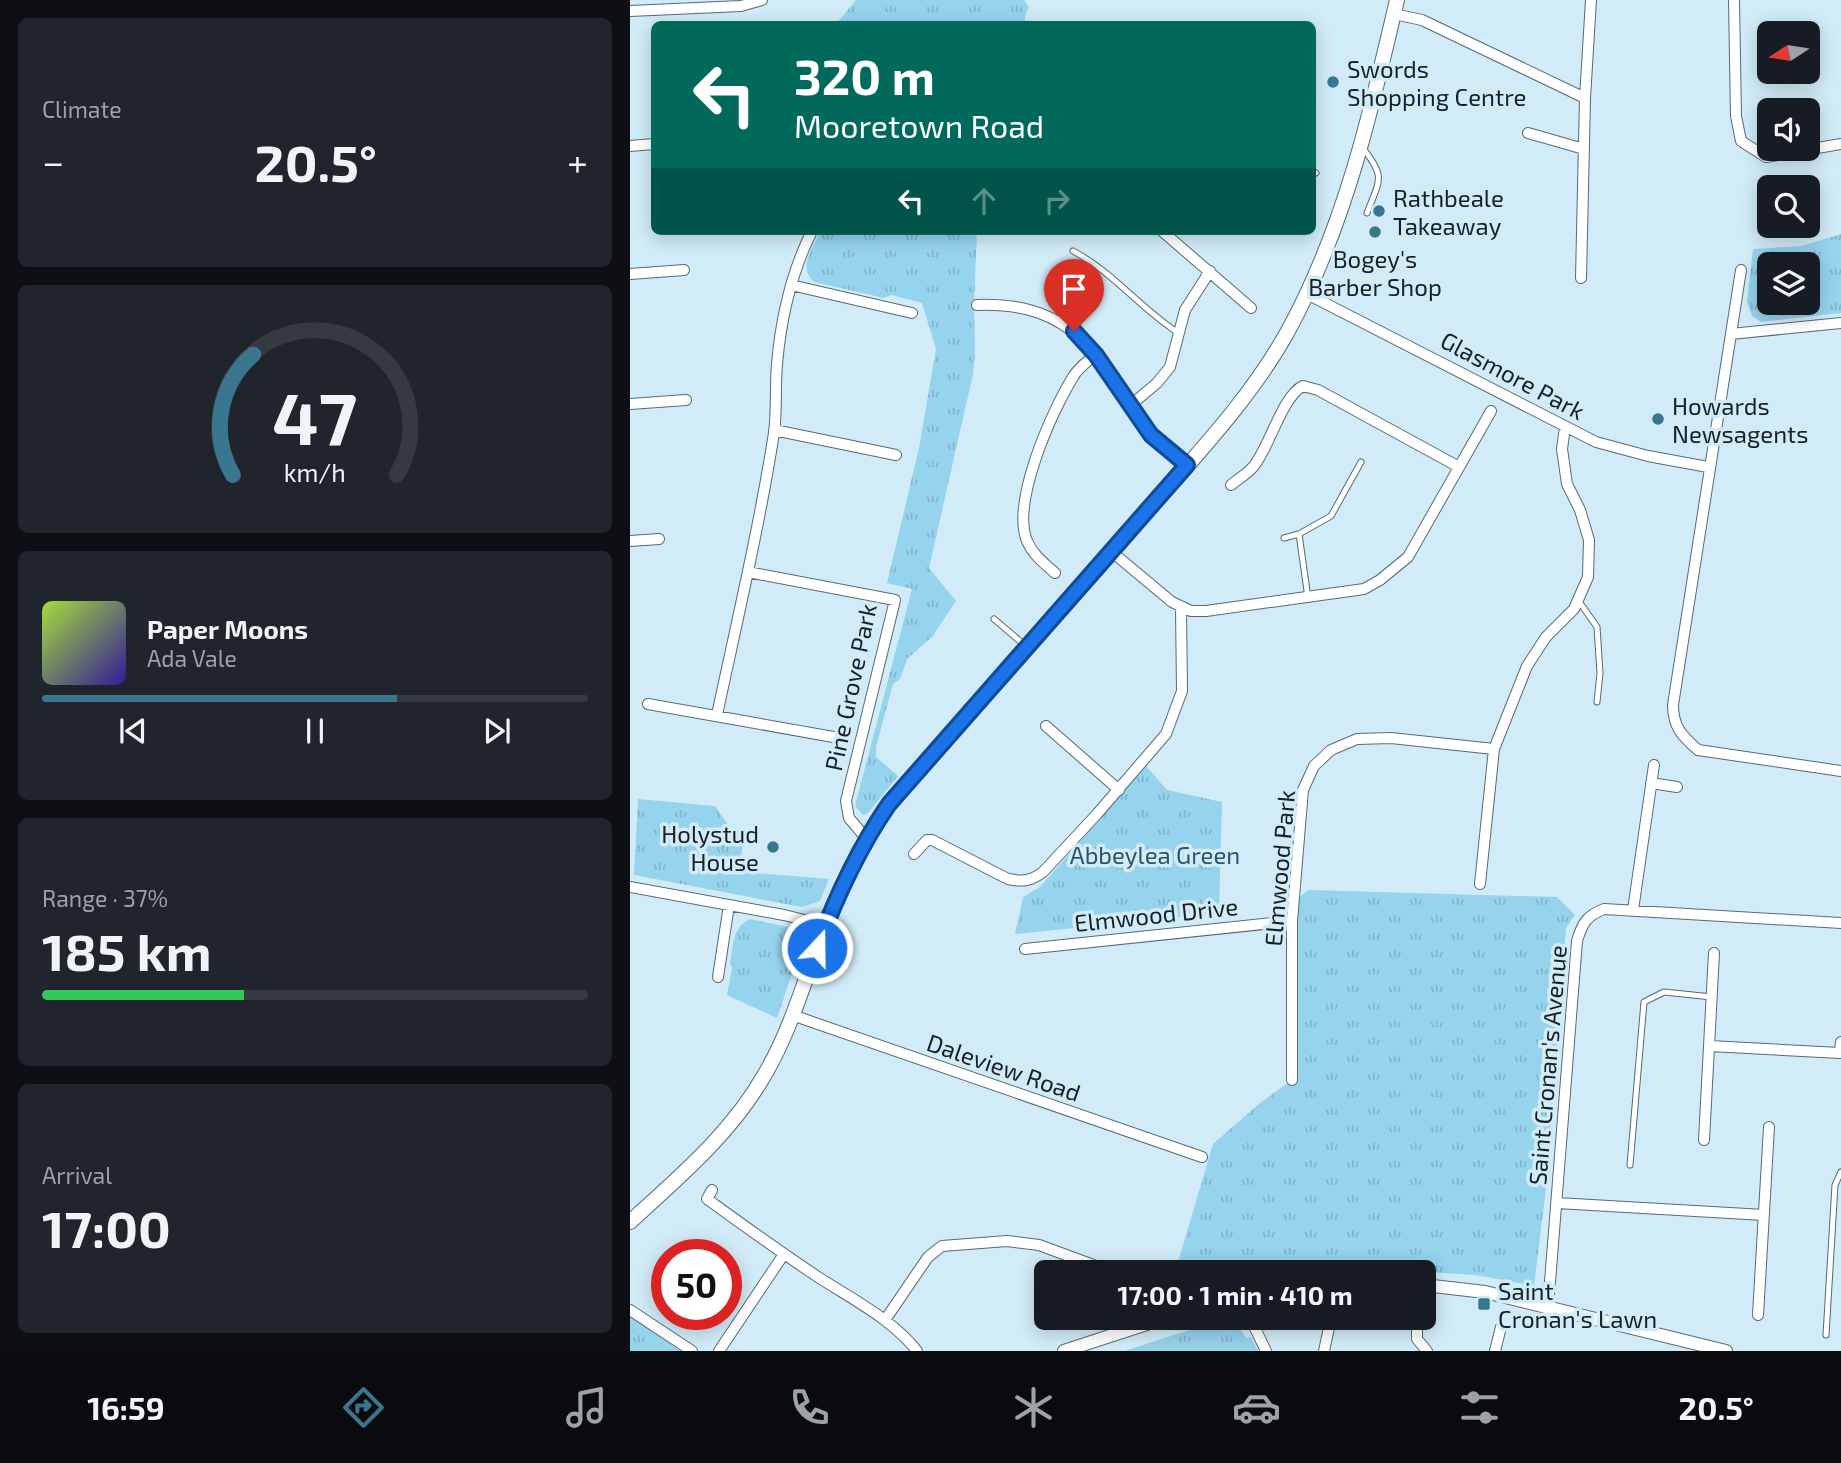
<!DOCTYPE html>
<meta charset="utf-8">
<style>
:root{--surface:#171b24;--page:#20242c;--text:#f1f3f6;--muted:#9ea1a6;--line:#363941;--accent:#3a768d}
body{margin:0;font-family:"Exo 2",sans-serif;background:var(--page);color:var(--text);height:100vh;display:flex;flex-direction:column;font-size:26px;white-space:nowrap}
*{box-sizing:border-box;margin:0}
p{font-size:23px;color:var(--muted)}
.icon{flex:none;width:38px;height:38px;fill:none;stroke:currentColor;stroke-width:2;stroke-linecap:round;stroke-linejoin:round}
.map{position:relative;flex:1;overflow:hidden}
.side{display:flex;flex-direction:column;gap:18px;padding:18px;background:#0d0f14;width:630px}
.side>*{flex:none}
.banner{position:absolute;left:21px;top:21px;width:665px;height:214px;border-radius:10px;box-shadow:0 4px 18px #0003;background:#00695c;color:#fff;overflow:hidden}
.needle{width:46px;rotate:258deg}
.buttons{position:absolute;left:1127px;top:21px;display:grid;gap:14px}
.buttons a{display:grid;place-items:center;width:63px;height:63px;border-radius:10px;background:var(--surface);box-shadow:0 4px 18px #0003;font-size:35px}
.speed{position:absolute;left:21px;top:1239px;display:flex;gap:14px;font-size:35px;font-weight:700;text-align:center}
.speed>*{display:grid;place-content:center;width:91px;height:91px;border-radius:50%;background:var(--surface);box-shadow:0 4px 18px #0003;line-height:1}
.speed .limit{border:10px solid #d22;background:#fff;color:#111}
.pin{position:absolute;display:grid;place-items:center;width:60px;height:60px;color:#fff;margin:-72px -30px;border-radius:50% 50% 50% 0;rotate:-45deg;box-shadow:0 0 7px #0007}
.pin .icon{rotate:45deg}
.me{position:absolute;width:77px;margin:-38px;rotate:21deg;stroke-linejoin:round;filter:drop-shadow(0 0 5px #0008)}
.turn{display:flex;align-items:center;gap:24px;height:147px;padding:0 28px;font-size:32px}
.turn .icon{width:91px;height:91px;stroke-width:2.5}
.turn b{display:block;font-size:49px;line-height:60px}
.lanes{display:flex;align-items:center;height:66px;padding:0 28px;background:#0003;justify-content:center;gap:35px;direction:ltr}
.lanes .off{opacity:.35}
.big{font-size:52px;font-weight:700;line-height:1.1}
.side .tile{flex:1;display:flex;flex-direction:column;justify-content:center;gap:10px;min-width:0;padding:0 24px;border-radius:10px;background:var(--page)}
.side .dial{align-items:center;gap:0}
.dial svg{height:182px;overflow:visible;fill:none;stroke:var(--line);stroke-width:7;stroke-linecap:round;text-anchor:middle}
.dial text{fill:var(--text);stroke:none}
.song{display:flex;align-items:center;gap:21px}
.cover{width:84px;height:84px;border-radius:10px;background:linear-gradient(135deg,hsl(80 70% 55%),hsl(250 70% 35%))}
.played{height:7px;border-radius:4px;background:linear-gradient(90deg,var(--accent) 65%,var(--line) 65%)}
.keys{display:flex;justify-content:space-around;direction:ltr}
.heat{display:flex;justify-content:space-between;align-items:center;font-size:38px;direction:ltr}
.charge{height:10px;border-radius:5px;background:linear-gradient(90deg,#34c759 37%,var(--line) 0)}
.trip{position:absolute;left:404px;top:1260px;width:402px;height:70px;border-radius:10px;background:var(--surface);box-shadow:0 4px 18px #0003;font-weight:700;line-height:70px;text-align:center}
.menu{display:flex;height:112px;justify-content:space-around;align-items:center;background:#090b0e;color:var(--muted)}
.menu .icon{width:49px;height:49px}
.menu .active{color:var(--accent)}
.menu b{font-size:32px;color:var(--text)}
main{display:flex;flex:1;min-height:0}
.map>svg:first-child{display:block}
</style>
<main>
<section class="side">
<div class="tile"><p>Climate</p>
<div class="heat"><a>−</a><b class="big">20.5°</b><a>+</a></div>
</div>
<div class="tile dial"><svg viewBox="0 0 100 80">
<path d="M14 69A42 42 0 1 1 86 69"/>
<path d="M14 69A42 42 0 0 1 23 16" stroke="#3a768d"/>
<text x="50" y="56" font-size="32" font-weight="700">47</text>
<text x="50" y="72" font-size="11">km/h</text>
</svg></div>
<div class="tile">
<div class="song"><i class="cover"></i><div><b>Paper Moons</b><p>Ada Vale</p></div></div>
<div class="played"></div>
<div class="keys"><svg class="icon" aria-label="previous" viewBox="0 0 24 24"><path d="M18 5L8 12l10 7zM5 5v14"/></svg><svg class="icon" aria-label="pause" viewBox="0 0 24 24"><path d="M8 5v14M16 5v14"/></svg><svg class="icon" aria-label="next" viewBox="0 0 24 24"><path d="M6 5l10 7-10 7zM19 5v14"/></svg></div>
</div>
<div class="tile"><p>Range · 37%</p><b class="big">185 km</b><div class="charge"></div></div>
<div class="tile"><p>Arrival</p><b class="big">17:00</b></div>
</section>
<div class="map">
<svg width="1211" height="1351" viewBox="0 0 1211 1351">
<defs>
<pattern id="grass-tufts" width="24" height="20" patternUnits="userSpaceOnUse" patternTransform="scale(1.75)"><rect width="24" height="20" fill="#96d3ed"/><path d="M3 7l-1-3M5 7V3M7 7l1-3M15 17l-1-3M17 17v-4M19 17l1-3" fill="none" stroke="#81b5cb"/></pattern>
</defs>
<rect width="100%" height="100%" fill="#d1ecf8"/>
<path fill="url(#grass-tufts)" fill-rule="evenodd" d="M226,0H394L399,7L395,16V24H206Z
M191,231H347L344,305L345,354L343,374L299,568L326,601L302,637L277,659L270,679L263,684L246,747V757L268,776L238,813L233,815L225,806L282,589L257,583L289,448L306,349L292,303L261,295L254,298L184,282C167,266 183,248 191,231Z
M1211,234V313L1131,322L1122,316L1117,302L1123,249L1171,246ZM1178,264V303H1139V264Z
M516,766L537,790L592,802L589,913L385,934L393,897L410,887Z
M8,799L85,806L105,835L115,836L110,860L114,872L199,879L190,901L172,907L4,875Z
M679,890L927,897L945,915L936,928L916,1188L904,1286L846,1275L794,1272H545L583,1144L630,1103L662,1080L664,901Z
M120,919L162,928L166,941L172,944L147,1018L97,995L102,968L100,964C103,946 102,927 120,919Z
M0,1316L50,1351H0Z
M597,1318L605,1319L616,1338L621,1337L628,1351H494Z"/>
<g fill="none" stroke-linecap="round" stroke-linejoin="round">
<g stroke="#546b76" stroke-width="7">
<path id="service" d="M732,147C756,177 750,179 737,213
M682,171L686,173
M443,251C483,272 512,310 550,334
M654,538L669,534
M678,598L669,534L701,516L731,462
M948,600L967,627L970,673L967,702
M364,619L397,647
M1000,1165L1014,1002L1034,992L1082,997
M1196,1335L1205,1185L1211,1172"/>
</g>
<g stroke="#546b76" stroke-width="12">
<path id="minor" d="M1104,0L1106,116L1111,141L1136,157L1211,144
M0,11L111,6L132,0
M764,14L792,20L955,98
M898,133L954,149
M0,146L24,144
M532,231L621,308
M1111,270L1043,705C1043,727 1052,736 1068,750L1211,771
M0,274L54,270
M951,278L955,98L961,0
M161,285L282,313
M677,294L966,442L1018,456L1078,467
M347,305C430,302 461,340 502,407C516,430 533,452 557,465
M1101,334L1211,323
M0,404L56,400
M501,405L527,383L540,367L555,310L580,271
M144,430L266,455
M601,485C608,479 617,474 623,467C639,449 652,396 673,386L688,390L829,467
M0,541L29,539
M482,552L542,602L561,611H576L734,589L750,580L778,557L861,411
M118,572L265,600L216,801L219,818L236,838
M425,573C414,563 403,555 397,541C381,502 422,411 443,377C448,368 458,361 466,354
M18,704L209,738
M87,715C107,621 129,528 144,433C147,411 145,387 147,364C151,318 161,273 182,231
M416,726L489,790
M1021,783L1047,787
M284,854L297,840H302L378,879C393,882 401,881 413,872L467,814L536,734L552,691L551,607
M850,884L864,749L897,666L916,637L944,609L958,577L959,540L950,510L937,484L932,449L935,427
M0,887L154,915L195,925
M1003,910L1024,765
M395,949L662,921
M88,977L99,905
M162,1015L572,1157
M1080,1046L1210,1053L1211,1042
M662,1080V921L673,790L684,766L701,750L727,739L761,738L864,749
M1074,1140L1084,953
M82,1190L77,1199C113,1225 150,1252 188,1277C222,1299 262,1319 287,1351
M927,1203L1134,1215
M918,1307L947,941C952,924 956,916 974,909L1211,923
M0,1310L62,1351
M1128,1315L1139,1127
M620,1318L636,1351
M685,1318L700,1323L694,1351
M787,1318V1339L797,1351
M255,1320L298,1257L312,1246L377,1241L409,1245L482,1272
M89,1351L154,1254
M865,1351L871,1327"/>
</g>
<g stroke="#546b76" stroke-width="14">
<path id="tertiary" d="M794,1285L855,1292L1096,1351
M434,1351L535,1318"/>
</g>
<g stroke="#546b76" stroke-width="16">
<path id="secondary" d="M0,1222C50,1176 101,1134 135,1074C162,1028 176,975 195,926C212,883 232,843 259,804C346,705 435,607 522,506C570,451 622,396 658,331C714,229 741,112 767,0"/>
</g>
<use href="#service" stroke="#fff" stroke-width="5"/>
<use href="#minor" stroke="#fff" stroke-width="10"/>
<use href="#tertiary" stroke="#fff" stroke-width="12"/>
<use href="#secondary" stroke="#fff" stroke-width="14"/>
</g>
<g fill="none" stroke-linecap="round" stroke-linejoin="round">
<g stroke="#114b97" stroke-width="18">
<path id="route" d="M187,948C206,897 228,849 259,804L557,465L521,435L466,355L444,331"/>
</g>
<use href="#route" stroke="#1a73e8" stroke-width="12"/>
</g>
<g fill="#3a768d" stroke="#d1ecf8" stroke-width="2.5">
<circle cx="703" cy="82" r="7"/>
<circle cx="749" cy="211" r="7"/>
<circle cx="745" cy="232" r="7"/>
<circle cx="1028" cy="419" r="7"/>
<circle cx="143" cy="847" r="7"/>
<rect x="847" y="1297" width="14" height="14" rx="3.5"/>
</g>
<g text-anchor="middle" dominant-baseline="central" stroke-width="7" stroke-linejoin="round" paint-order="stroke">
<g font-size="24" fill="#172125" stroke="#d1ecf8" text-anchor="start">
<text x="717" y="68">Swords<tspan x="717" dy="28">Shopping Centre</tspan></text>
<text x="763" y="197">Rathbeale<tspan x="763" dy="28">Takeaway</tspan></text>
<text x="745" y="258" text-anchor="middle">Bogey's<tspan x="745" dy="28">Barber Shop</tspan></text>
<text x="1042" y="405">Howards<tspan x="1042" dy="28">Newsagents</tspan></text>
<text x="129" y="833" text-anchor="end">Holystud<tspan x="129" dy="28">House</tspan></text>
<text x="868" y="1290">Saint<tspan x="868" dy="28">Cronan's Lawn</tspan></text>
</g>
<g font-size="24" fill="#172125" stroke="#d1ecf8">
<text transform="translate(883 375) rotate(28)">Glasmore Park</text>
<text transform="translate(220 687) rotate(-78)">Pine Grove Park</text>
<text transform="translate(649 868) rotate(-85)">Elmwood Park</text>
<text transform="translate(526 914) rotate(-6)">Elmwood Drive</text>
<text transform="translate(917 1065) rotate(-85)">Saint Cronan's Avenue</text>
<text transform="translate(374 1067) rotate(19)">Daleview Road</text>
</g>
<g font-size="24" fill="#295769" stroke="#d1ecf8">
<text x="525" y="854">Abbeylea Green</text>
</g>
</g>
</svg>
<div class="buttons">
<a><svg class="needle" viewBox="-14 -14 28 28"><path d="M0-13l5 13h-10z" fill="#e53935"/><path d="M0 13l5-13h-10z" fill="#9ea1a6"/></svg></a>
<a><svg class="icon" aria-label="sound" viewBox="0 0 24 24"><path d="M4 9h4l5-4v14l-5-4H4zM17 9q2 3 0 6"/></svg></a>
<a><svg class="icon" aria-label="search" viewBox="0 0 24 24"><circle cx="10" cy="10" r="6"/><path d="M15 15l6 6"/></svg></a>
<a><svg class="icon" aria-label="layers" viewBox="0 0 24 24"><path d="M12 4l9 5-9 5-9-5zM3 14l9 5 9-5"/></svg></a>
</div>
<div class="speed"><div class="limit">50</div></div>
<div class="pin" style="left:444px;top:331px;background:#d93025"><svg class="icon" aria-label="arrive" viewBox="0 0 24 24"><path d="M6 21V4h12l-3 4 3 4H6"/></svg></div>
<svg class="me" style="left:187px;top:948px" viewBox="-20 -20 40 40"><circle r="17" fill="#1a73e8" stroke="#fff" stroke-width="3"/><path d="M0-11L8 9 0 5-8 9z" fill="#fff"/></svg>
<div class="trip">17:00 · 1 min · 410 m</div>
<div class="banner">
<div class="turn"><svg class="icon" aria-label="left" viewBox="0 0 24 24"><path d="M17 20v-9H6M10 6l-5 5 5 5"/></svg><div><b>320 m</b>Mooretown Road</div></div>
<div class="lanes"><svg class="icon" aria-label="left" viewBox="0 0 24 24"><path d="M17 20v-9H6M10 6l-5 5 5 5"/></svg><svg class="icon off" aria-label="ahead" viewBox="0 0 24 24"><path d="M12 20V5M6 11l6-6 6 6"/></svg><svg class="icon off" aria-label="right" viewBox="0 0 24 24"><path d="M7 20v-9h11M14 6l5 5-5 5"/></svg></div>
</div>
</div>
</main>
<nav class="menu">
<b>16:59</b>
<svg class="icon active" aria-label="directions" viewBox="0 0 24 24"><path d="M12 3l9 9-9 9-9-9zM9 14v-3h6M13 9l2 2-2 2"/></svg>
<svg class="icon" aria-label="music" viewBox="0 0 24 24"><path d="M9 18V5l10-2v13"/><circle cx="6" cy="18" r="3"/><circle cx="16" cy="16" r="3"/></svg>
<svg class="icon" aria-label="phone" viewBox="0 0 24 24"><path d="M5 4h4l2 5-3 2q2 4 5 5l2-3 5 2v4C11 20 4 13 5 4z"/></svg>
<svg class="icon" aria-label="climate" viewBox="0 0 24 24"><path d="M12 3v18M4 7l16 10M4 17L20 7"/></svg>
<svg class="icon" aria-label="car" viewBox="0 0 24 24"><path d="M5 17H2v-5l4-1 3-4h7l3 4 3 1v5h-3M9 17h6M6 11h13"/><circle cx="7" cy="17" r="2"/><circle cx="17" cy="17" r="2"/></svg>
<svg class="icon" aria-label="filters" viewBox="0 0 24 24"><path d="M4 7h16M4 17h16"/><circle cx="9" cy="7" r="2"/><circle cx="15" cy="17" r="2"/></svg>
<b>20.5°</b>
</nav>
